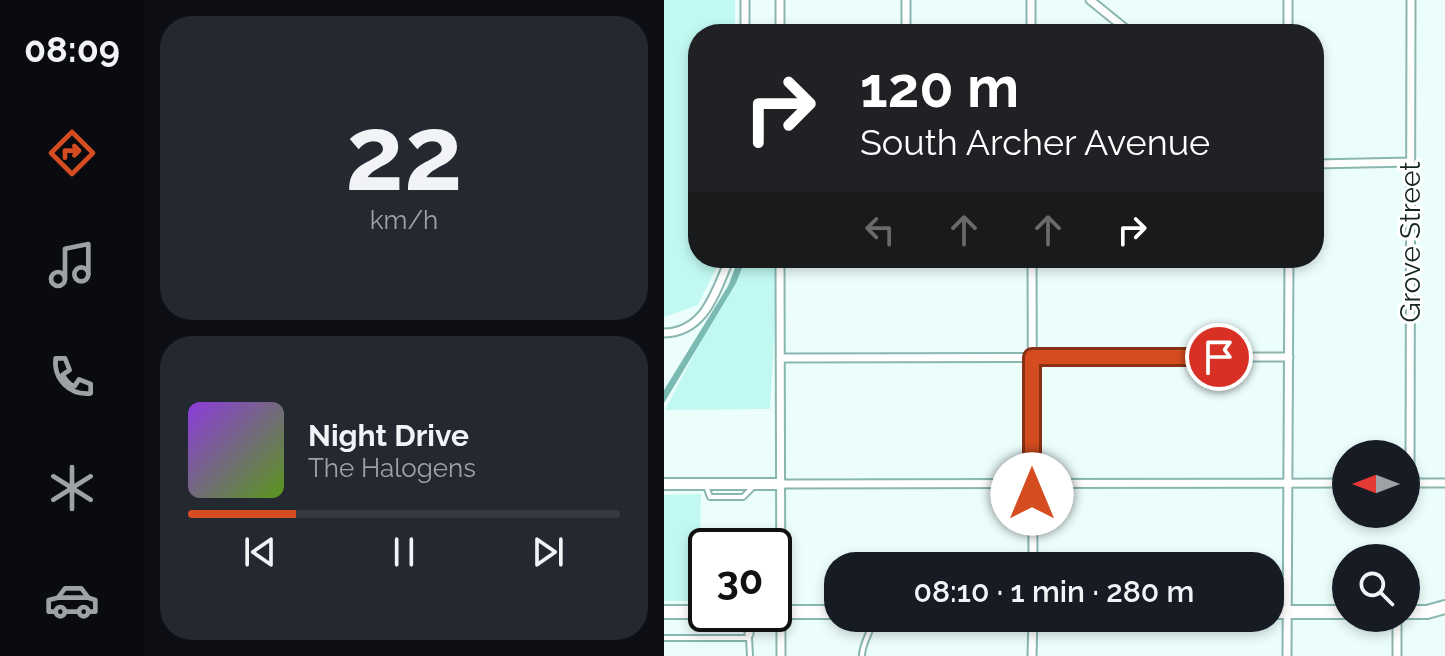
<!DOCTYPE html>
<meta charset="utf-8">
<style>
:root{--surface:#171b24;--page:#242831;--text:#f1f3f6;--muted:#9ea1a6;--line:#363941;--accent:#d44c20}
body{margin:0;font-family:Raleway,sans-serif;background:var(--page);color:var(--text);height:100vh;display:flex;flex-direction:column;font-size:30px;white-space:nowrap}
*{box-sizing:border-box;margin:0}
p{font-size:26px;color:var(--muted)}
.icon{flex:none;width:44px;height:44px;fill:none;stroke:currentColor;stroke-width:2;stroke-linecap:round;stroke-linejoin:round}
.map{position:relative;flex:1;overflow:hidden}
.details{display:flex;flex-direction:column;gap:16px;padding:16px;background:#0d0f14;width:520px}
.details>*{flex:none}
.top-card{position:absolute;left:24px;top:24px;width:636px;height:244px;border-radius:32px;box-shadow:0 4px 12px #0003;background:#202124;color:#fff;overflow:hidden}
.needle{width:52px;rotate:270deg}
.controls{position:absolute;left:668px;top:440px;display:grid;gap:16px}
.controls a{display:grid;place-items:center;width:88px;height:88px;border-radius:50%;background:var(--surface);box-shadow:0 4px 12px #0003;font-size:40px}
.speed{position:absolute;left:24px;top:528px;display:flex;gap:16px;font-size:40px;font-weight:700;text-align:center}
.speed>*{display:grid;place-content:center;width:104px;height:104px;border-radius:50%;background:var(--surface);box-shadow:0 4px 12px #0003;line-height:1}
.speed .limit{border:4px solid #111;border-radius:12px;background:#fff;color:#111}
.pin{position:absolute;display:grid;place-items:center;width:68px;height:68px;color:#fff;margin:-34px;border:4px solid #fff;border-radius:50%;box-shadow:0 2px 8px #0007}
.me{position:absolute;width:88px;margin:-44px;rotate:0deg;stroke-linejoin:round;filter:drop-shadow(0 0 6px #0008)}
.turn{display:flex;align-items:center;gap:28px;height:168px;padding:0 40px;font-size:36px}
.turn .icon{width:104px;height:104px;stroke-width:2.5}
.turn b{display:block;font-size:56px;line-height:68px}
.lanes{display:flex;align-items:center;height:76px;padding:0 40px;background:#0003;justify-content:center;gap:40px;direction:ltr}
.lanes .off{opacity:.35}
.details .tile{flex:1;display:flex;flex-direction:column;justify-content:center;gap:12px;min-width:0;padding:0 28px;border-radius:32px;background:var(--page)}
.details .dial{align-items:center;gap:0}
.dial b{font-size:104px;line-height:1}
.song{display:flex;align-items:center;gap:24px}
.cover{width:96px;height:96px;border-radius:12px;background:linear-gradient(135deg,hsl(270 70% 55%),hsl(90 70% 35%))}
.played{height:8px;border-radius:4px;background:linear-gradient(90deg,var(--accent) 25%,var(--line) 25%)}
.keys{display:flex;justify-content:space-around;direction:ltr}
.trip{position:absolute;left:160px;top:552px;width:460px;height:80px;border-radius:32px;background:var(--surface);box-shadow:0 4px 12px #0003;font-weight:600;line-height:80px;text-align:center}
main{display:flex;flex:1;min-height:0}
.tabs{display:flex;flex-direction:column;width:144px;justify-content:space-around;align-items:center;background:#090b0e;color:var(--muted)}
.tabs .icon{width:56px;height:56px}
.tabs .current{color:var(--accent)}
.tabs b{font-size:36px;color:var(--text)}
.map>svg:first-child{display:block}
</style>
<main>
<nav class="tabs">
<b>08:09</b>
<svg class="icon current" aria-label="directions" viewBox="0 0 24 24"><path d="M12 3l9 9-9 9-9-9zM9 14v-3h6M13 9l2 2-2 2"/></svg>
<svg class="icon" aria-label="music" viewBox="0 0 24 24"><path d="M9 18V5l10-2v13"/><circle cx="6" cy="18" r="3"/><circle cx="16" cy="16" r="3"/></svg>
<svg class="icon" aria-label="phone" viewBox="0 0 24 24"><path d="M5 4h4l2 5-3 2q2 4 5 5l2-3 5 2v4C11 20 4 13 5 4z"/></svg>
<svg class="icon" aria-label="climate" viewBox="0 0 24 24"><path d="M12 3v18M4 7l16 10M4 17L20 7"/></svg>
<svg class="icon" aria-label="car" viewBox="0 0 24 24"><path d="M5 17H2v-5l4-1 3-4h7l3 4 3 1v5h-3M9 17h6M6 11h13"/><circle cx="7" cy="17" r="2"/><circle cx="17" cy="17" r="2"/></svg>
</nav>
<section class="details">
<div class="tile dial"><b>22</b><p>km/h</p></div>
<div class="tile">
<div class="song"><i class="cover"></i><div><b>Night Drive</b><p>The Halogens</p></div></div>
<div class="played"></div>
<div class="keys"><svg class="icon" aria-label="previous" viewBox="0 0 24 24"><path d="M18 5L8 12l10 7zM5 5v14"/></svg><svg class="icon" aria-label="pause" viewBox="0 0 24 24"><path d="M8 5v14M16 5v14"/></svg><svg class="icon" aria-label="next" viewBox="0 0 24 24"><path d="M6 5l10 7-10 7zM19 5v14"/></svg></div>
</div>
</section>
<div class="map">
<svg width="781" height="656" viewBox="0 0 781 656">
<rect width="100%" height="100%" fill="#ecfefc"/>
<path fill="#c1f9f2" d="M0,0H71V34H34V258H57L34,305L0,317Z
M80,258H115L106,409L1,410Z
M37,494L35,585L26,601H0V495Z"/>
<path fill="#7bbab3" d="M75,258H82L72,283L0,403V390L64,286Z"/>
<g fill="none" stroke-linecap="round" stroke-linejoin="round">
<g stroke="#8ab6b0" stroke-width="8">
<path id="lane" d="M42,486L46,497H79L89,487
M284,566V562H310V566
M30,610L37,597L42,593
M0,638H85V634
M85,638L86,656
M198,656C198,642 208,632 209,618"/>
</g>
<g stroke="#8ab6b0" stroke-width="11">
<path id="street" d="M242,0V34
M426,0L468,34
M624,0V34
M81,34V0
M116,34V0
M367,34V0
M650,164L747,162
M116,258L117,656
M368,258L369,566
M0,333C42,332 52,290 66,258
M116,358L625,357
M744,483H781
M746,483L747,0
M117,484L682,483
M733,618V656
M85,634L86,614
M368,656L369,618
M623,656L625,258"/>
</g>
<g stroke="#8ab6b0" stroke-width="14">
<path id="secondary" d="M0,484H117"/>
</g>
<g stroke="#8ab6b0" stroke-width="16">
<path id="primary" d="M0,612H42
M110,612H174
M606,612H682
M742,612H763L781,607"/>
</g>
<use href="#lane" stroke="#fff" stroke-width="4"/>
<use href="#street" stroke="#fff" stroke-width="7"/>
<use href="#secondary" stroke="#fff" stroke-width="10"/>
<use href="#primary" stroke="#fff" stroke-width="12"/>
</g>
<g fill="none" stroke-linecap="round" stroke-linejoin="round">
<g stroke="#8a3115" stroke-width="20">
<path id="route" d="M368,494V357H555"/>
</g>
<use href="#route" stroke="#d44c20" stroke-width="14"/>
</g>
<g text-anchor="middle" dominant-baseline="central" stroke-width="6" stroke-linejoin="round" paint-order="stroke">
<g font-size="28" fill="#152725" stroke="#fff">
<text transform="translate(746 242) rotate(-90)">Grove Street</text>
</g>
</g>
</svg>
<div class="controls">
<a><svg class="needle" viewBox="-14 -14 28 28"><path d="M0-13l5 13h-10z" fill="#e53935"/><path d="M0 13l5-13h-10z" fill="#9ea1a6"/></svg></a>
<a><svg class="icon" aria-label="search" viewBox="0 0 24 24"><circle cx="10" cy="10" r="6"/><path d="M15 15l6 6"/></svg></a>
</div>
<div class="speed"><div class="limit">30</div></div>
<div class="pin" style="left:555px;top:357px;background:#d93025"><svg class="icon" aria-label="arrive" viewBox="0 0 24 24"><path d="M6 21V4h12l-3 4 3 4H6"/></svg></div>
<svg class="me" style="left:368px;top:494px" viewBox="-20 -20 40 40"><circle r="19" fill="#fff"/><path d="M0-13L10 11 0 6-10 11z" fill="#d44c20"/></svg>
<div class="trip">08:10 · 1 min · 280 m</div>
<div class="top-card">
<div class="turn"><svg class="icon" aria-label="right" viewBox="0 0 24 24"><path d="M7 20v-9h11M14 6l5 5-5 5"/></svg><div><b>120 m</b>South Archer Avenue</div></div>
<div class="lanes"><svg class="icon off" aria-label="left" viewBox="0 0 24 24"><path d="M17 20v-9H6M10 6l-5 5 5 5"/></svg><svg class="icon off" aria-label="ahead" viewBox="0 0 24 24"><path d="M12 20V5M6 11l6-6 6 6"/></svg><svg class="icon off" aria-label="ahead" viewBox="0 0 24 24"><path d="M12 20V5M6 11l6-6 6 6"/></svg><svg class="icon" aria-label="right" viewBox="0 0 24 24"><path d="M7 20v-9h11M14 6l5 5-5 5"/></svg></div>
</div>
</div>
</main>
